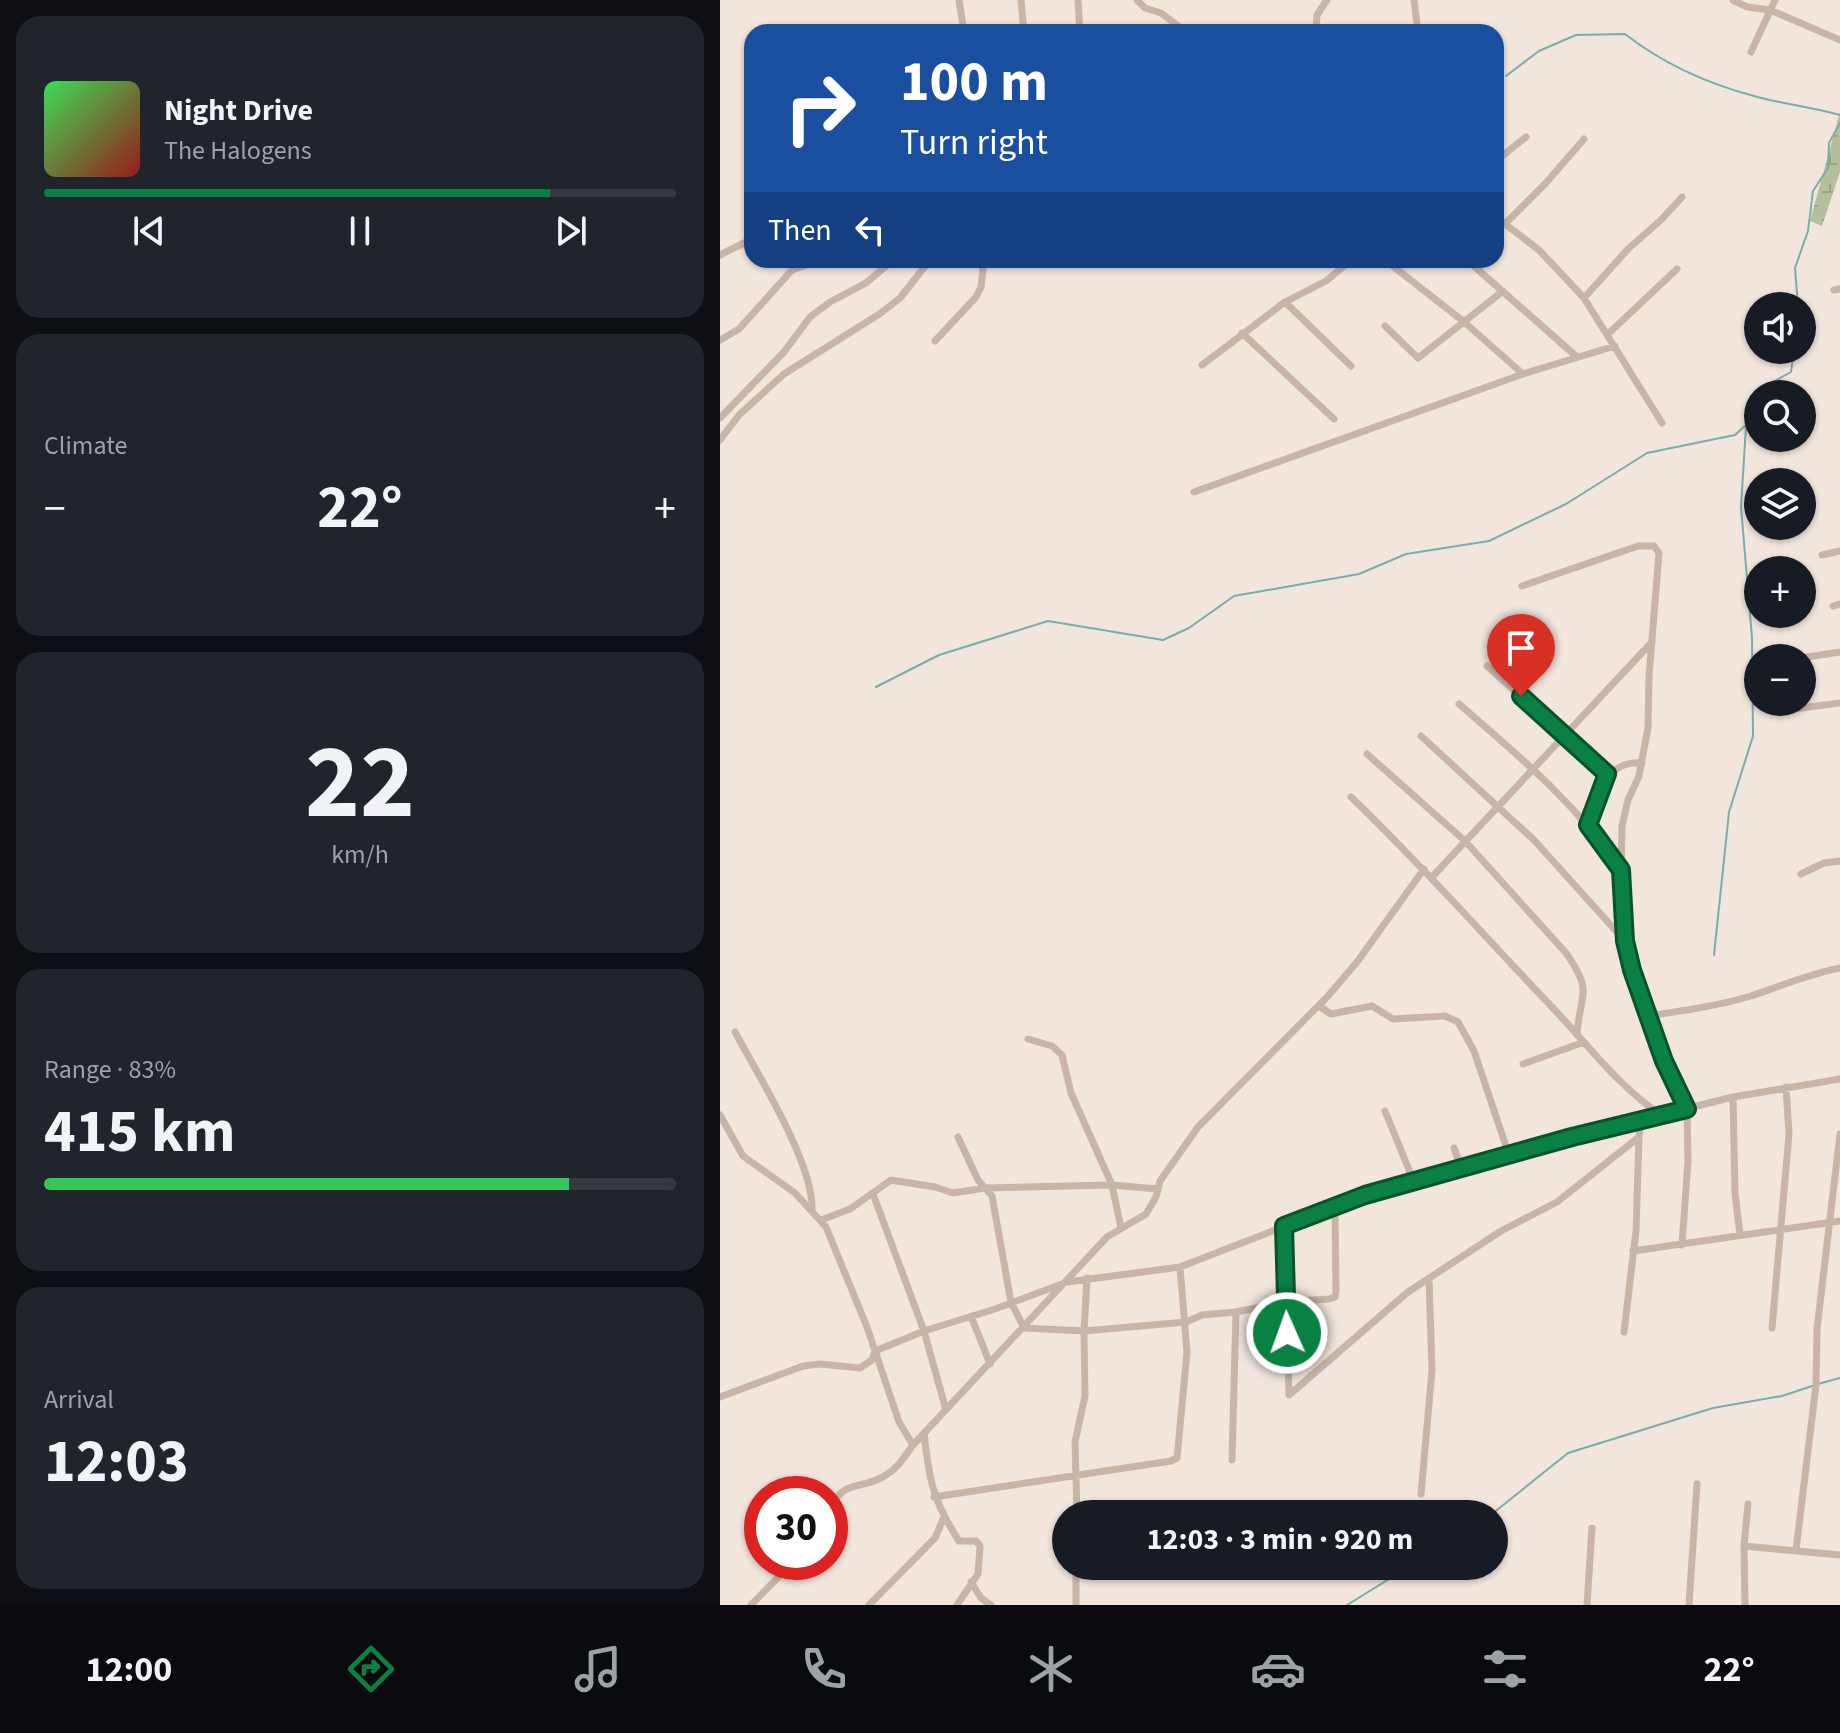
<!DOCTYPE html>
<meta charset="utf-8">
<style>
:root{--surface:#171b24;--page:#20242c;--text:#f1f3f6;--muted:#9ea1a6;--line:#363941;--accent:#0b8043}
body{margin:0;font-family:"Source Sans 3",sans-serif;background:var(--page);color:var(--text);height:100vh;display:flex;flex-direction:column;font-size:30px;white-space:nowrap}
*{box-sizing:border-box;margin:0}
p{font-size:26px;color:var(--muted)}
.icon{flex:none;width:44px;height:44px;fill:none;stroke:currentColor;stroke-width:2;stroke-linecap:round;stroke-linejoin:round}
.map{position:relative;flex:1;overflow:hidden}
.panel{display:flex;flex-direction:column;gap:16px;padding:16px;background:#0d0f14;width:720px}
.panel>*{flex:none}
.guide{position:absolute;left:24px;top:24px;width:760px;height:244px;border-radius:24px;box-shadow:0 2px 6px #0004;background:#1a4fa0;color:#fff;overflow:hidden}
.fabs{position:absolute;left:1024px;top:292px;display:grid;gap:16px}
.fabs a{display:grid;place-items:center;width:72px;height:72px;border-radius:50%;background:var(--surface);box-shadow:0 2px 6px #0004;font-size:40px}
.speed{position:absolute;left:24px;top:1476px;display:flex;gap:16px;font-size:40px;font-weight:700;text-align:center}
.speed>*{display:grid;place-content:center;width:104px;height:104px;border-radius:50%;background:var(--surface);box-shadow:0 2px 6px #0004;line-height:1}
.speed .limit{border:12px solid #d22;background:#fff;color:#111}
.pin{position:absolute;display:grid;place-items:center;width:68px;height:68px;color:#fff;margin:-82px -34px;border-radius:50% 50% 50% 0;rotate:-45deg;box-shadow:0 0 8px #0007}
.pin .icon{rotate:45deg}
.me{position:absolute;width:88px;margin:-44px;rotate:358deg;stroke-linejoin:round;filter:drop-shadow(0 0 6px #0008)}
.turn{display:flex;align-items:center;gap:28px;height:168px;padding:0 24px;font-size:36px}
.turn .icon{width:104px;height:104px;stroke-width:2.5}
.turn b{display:block;font-size:56px;line-height:68px}
.then{display:flex;align-items:center;height:76px;padding:0 24px;background:#0003;gap:16px;font-size:30px}
.big{font-size:60px;font-weight:700;line-height:1.1}
.panel .card{flex:1;display:flex;flex-direction:column;justify-content:center;gap:12px;min-width:0;padding:0 28px;border-radius:24px;background:var(--page)}
.panel .dial{align-items:center;gap:0}
.dial b{font-size:104px;line-height:1}
.song{display:flex;align-items:center;gap:24px}
.cover{width:96px;height:96px;border-radius:12px;background:linear-gradient(135deg,hsl(130 70% 55%),hsl(0 70% 35%))}
.played{height:8px;border-radius:4px;background:linear-gradient(90deg,var(--accent) 80%,var(--line) 80%)}
.keys{display:flex;justify-content:space-around;direction:ltr}
.heat{display:flex;justify-content:space-between;align-items:center;font-size:44px;direction:ltr}
.charge{height:12px;border-radius:6px;background:linear-gradient(90deg,#34c759 83%,var(--line) 0)}
.trip{position:absolute;left:332px;top:1500px;width:456px;height:80px;border-radius:40px;background:var(--surface);box-shadow:0 2px 6px #0004;font-weight:700;line-height:80px;text-align:center}
.menu{display:flex;height:128px;justify-content:space-around;align-items:center;background:#090b0e;color:var(--muted)}
.menu .icon{width:56px;height:56px}
.menu .current{color:var(--accent)}
.menu b{font-size:36px;color:var(--text)}
main{display:flex;flex:1;min-height:0}
.map>svg:first-child{display:block}
</style>
<main>
<section class="panel">
<div class="card">
<div class="song"><i class="cover"></i><div><b>Night Drive</b><p>The Halogens</p></div></div>
<div class="played"></div>
<div class="keys"><svg class="icon" aria-label="previous" viewBox="0 0 24 24"><path d="M18 5L8 12l10 7zM5 5v14"/></svg><svg class="icon" aria-label="pause" viewBox="0 0 24 24"><path d="M8 5v14M16 5v14"/></svg><svg class="icon" aria-label="next" viewBox="0 0 24 24"><path d="M6 5l10 7-10 7zM19 5v14"/></svg></div>
</div>
<div class="card"><p>Climate</p>
<div class="heat"><a>−</a><b class="big">22°</b><a>+</a></div>
</div>
<div class="card dial"><b>22</b><p>km/h</p></div>
<div class="card"><p>Range · 83%</p><b class="big">415 km</b><div class="charge"></div></div>
<div class="card"><p>Arrival</p><b class="big">12:03</b></div>
</section>
<div class="map">
<svg width="1120" height="1605" viewBox="0 0 1120 1605">
<defs>
<pattern id="wetland-marsh" width="20" height="14" patternUnits="userSpaceOnUse" patternTransform="scale(2)"><rect width="20" height="14" fill="#b6bf9c"/><path d="M1 5h8M5 5V1M11 12h8M15 12V8" fill="none" stroke="#9da486"/></pattern>
</defs>
<rect width="100%" height="100%" fill="#f1e5dc"/>
<path fill="url(#wetland-marsh)" d="M1120,112V172L1102,226L1090,221Z"/>
<g fill="none" stroke-linecap="round" stroke-linejoin="round">
<path stroke="#7cacab" stroke-width="2" d="M786,76L819,51L856,35L905,34C942,63 989,84 1034,96C1062,104 1092,107 1120,115
M1078,306L1075,268L1088,231L1093,191L1108,168L1109,143L1120,123
M1045,394L1053,382L1071,372L1074,350
M156,687L219,655L328,621L443,640L469,628L514,596L639,574L686,554L769,541L846,504L927,453L1015,435L1026,425L1038,405
M994,955L1009,812L1033,736L1032,638L1021,507L1026,426
M1098,1384L1120,1378
M772,1514L848,1453L993,1408L1062,1396L1092,1386
M627,1605L690,1566"/>
<path stroke="#c8b5a8" stroke-width="7" d="M239,0L244,32
M301,0L304,32
M358,0L360,32
M417,0L425,8L441,13L466,32
M694,0L698,32
M1013,0L1027,7L1050,10L1120,40
M596,32L597,15L607,0
M1031,52L1055,0
M776,161L806,137
M776,217L819,250L864,298L942,423
M785,224L825,184L864,139
M0,255L32,239
M665,260L743,321L803,374
M747,260L857,357
M1114,290L1120,289
M864,298L908,249L942,219L962,197
M565,302L631,366
M665,326L698,358L783,291
M522,333L614,419
M888,334L957,269
M0,340L19,329L72,270L100,260
M215,341L256,297L261,287L264,260
M482,365L565,302L606,281L631,260
M0,418L64,352L90,317L110,302L146,283L173,260
M0,440L19,415L64,374L161,313L180,298L210,260
M474,492L803,374L895,346
M1102,555L1120,551
M802,586L918,546H934L939,553L929,676L928,728L919,776L908,800L902,826L901,891L905,941L919,994L944,1061L967,1109L968,1161L962,1245
M1113,606L1120,604
M1081,658L1120,652
M767,666L887,774
M739,704C798,755 857,804 901,870
M1074,709L1120,703
M701,736L814,840L905,941
M647,754L745,841L846,953C873,992 861,991 857,1033
M631,797C702,865 766,938 833,1008C868,1045 899,1087 941,1115
M868,825C879,796 884,760 922,763
M1081,874L1104,863L1120,861
M712,877L932,642
M599,1006L611,1014L652,1006L673,1019L725,1016L738,1022L754,1051L789,1155
M927,1016C962,1011 997,1006 1031,996C1061,986 1089,974 1120,968
M15,1032C38,1075 94,1164 92,1210
M308,1039L332,1046L342,1055L351,1093L392,1185L401,1228
M803,1064L864,1042
M1013,1097L1015,1194L1020,1234
M665,1111L694,1182
M0,1115L23,1156L75,1193L106,1227L147,1327L179,1422L193,1445
M238,1137L258,1180L272,1196L291,1302L304,1328L364,1331L466,1322L482,1315L516,1312L566,1302L609,1299L615,1297L616,1291L615,1207
M734,1148L741,1168
M153,1194L204,1331L226,1410
M101,1220L130,1209L171,1180L215,1187L233,1193L265,1188L392,1185L437,1189
M564,1226L569,1395
M913,1251L1120,1221
M251,1316L270,1364
M1052,1328L1069,1134L1066,1087
M904,1332L916,1231L919,1137
M569,1395L688,1292L781,1231L837,1202L919,1137L921,1120
M0,1397L83,1366L100,1364L140,1368L152,1360L155,1351L204,1331L275,1309L347,1282L460,1267L645,1195L852,1137L1013,1097L1120,1079
M204,1433C209,1480 213,1501 239,1541H256L260,1546L258,1574L237,1605
M512,1460L516,1312
M701,1494L712,1370L709,1278
M214,1497L451,1461L457,1458L467,1352L460,1267
M110,1506C129,1477 142,1491 166,1475C178,1468 185,1456 193,1445L387,1237L426,1214L436,1197L440,1181L478,1127L608,996L637,962L704,869
M357,1514L355,1442L365,1396L364,1331L367,1278
M1024,1546L1120,1555
M1076,1550L1096,1385L1097,1329L1120,1134
M251,1582L261,1598L271,1605
M31,1605L73,1562
M149,1605L215,1538L224,1517
M356,1605V1566
M867,1605L872,1528
M969,1605L977,1484
M1025,1605L1024,1546L1028,1504"/>
</g>
<g fill="none" stroke-linecap="round" stroke-linejoin="round">
<g stroke="#07532c" stroke-width="20">
<path id="route" d="M567,1333L564,1226L645,1195L852,1137L967,1109L944,1061L912,970L905,941L901,870L868,825L887,774L801,696"/>
</g>
<use href="#route" stroke="#0b8043" stroke-width="14"/>
</g>
</svg>
<div class="fabs">
<a><svg class="icon" aria-label="sound" viewBox="0 0 24 24"><path d="M4 9h4l5-4v14l-5-4H4zM17 9q2 3 0 6"/></svg></a>
<a><svg class="icon" aria-label="search" viewBox="0 0 24 24"><circle cx="10" cy="10" r="6"/><path d="M15 15l6 6"/></svg></a>
<a><svg class="icon" aria-label="layers" viewBox="0 0 24 24"><path d="M12 4l9 5-9 5-9-5zM3 14l9 5 9-5"/></svg></a>
<a>+</a>
<a>−</a>
</div>
<div class="speed"><div class="limit">30</div></div>
<div class="pin" style="left:801px;top:696px;background:#d93025"><svg class="icon" aria-label="arrive" viewBox="0 0 24 24"><path d="M6 21V4h12l-3 4 3 4H6"/></svg></div>
<svg class="me" style="left:567px;top:1333px" viewBox="-20 -20 40 40"><circle r="17" fill="#0b8043" stroke="#fff" stroke-width="3"/><path d="M0-11L8 9 0 5-8 9z" fill="#fff"/></svg>
<div class="trip">12:03 · 3 min · 920 m</div>
<div class="guide">
<div class="turn"><svg class="icon" aria-label="right" viewBox="0 0 24 24"><path d="M7 20v-9h11M14 6l5 5-5 5"/></svg><div><b>100 m</b>Turn right</div></div>
<div class="then">Then<svg class="icon" aria-label="left" viewBox="0 0 24 24"><path d="M17 20v-9H6M10 6l-5 5 5 5"/></svg></div>
</div>
</div>
</main>
<nav class="menu">
<b>12:00</b>
<svg class="icon current" aria-label="directions" viewBox="0 0 24 24"><path d="M12 3l9 9-9 9-9-9zM9 14v-3h6M13 9l2 2-2 2"/></svg>
<svg class="icon" aria-label="music" viewBox="0 0 24 24"><path d="M9 18V5l10-2v13"/><circle cx="6" cy="18" r="3"/><circle cx="16" cy="16" r="3"/></svg>
<svg class="icon" aria-label="phone" viewBox="0 0 24 24"><path d="M5 4h4l2 5-3 2q2 4 5 5l2-3 5 2v4C11 20 4 13 5 4z"/></svg>
<svg class="icon" aria-label="climate" viewBox="0 0 24 24"><path d="M12 3v18M4 7l16 10M4 17L20 7"/></svg>
<svg class="icon" aria-label="car" viewBox="0 0 24 24"><path d="M5 17H2v-5l4-1 3-4h7l3 4 3 1v5h-3M9 17h6M6 11h13"/><circle cx="7" cy="17" r="2"/><circle cx="17" cy="17" r="2"/></svg>
<svg class="icon" aria-label="filters" viewBox="0 0 24 24"><path d="M4 7h16M4 17h16"/><circle cx="9" cy="7" r="2"/><circle cx="15" cy="17" r="2"/></svg>
<b>22°</b>
</nav>
